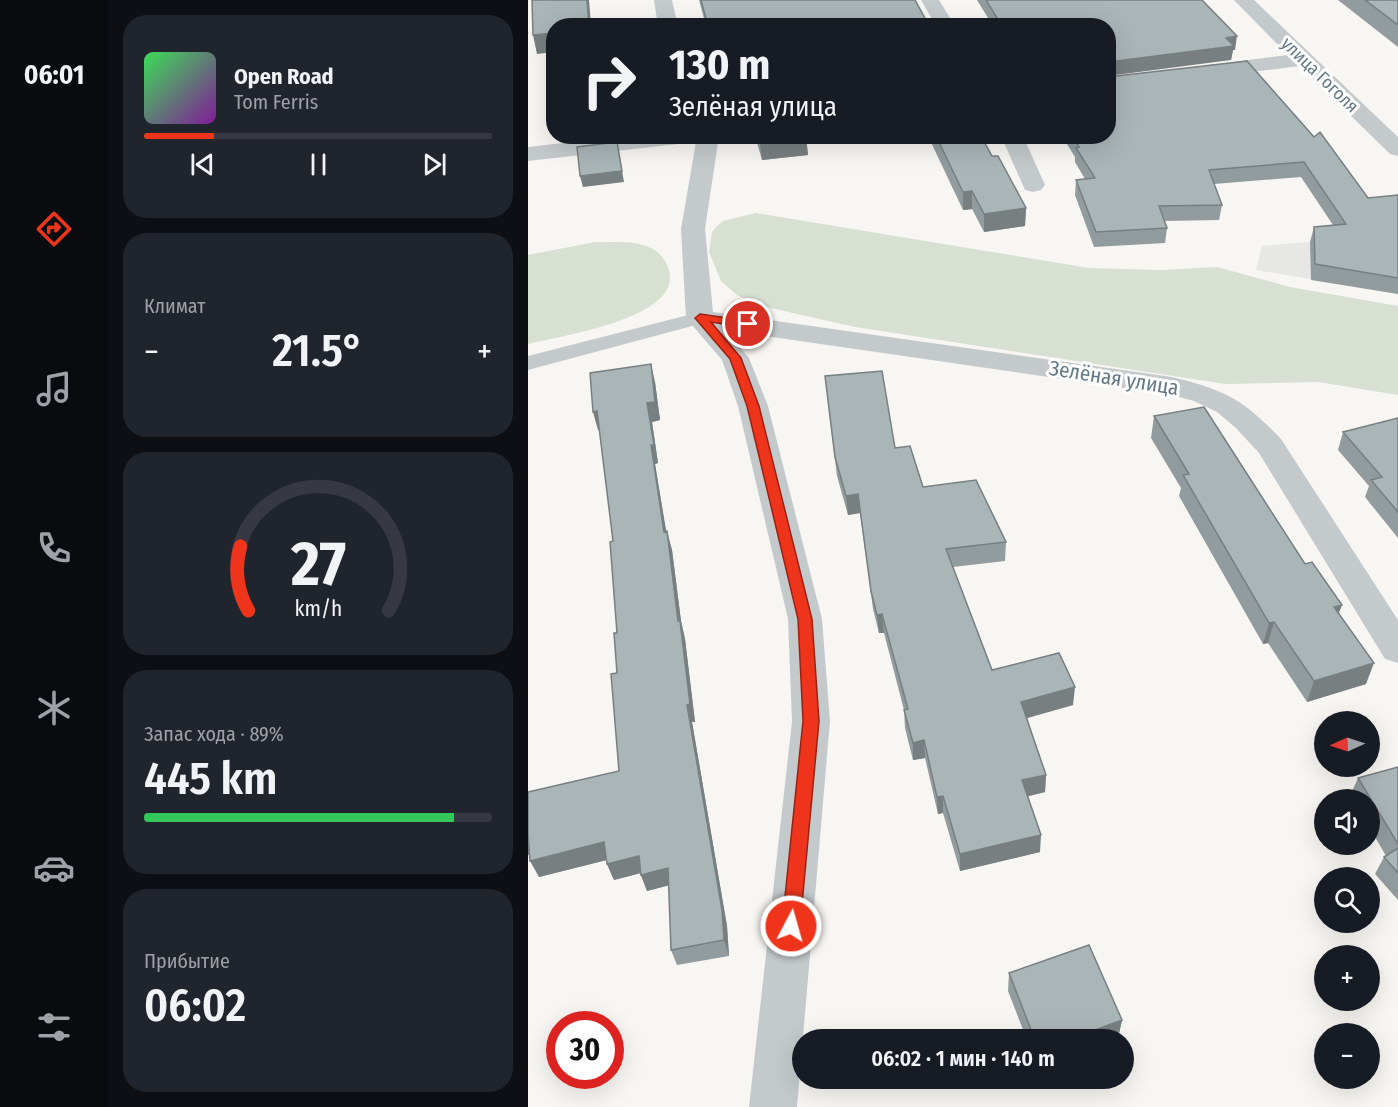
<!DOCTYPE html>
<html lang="ru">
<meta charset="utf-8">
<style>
:root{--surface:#171b24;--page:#20242c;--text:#f1f3f6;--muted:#9ea1a6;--line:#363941;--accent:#ee351b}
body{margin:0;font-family:"Fira Sans Condensed",sans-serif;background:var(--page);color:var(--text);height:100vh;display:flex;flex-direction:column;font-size:22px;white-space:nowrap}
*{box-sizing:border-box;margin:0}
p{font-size:20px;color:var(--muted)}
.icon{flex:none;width:33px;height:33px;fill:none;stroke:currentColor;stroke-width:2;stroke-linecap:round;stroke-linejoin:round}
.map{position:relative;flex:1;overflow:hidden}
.details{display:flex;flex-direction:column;gap:15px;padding:15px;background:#0d0f14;width:420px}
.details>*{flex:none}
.hud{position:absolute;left:18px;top:18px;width:570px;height:126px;border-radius:24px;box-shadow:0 6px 24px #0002;background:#171b24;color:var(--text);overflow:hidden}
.needle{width:39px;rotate:267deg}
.controls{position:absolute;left:786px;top:711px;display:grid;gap:12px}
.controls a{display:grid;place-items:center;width:66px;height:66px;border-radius:50%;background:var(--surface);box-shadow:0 6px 24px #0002;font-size:30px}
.speed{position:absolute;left:18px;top:1011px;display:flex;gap:12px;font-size:30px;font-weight:700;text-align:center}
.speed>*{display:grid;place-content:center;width:78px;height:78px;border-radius:50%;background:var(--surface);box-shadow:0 6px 24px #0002;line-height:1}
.speed .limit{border:9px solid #d22;background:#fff;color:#111}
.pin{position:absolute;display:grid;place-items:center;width:51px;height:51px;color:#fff;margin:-26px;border:3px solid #fff;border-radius:50%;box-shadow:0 2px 6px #0007}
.me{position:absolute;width:66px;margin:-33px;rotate:6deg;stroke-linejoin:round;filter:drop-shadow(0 0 4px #0008)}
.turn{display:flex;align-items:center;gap:21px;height:126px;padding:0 24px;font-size:27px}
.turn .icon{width:78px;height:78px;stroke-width:2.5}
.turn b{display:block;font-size:42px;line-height:51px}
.big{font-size:45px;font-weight:600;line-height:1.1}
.details .card{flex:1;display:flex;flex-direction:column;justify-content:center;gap:9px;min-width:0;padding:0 21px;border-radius:24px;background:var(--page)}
.details .dial{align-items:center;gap:0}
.dial svg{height:156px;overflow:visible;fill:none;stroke:var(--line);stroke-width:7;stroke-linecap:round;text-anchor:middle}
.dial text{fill:var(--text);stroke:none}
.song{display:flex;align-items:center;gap:18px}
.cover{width:72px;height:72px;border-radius:9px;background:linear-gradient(135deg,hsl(130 70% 55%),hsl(290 70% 35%))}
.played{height:6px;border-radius:3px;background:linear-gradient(90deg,var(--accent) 20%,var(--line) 20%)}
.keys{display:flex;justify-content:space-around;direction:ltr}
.heat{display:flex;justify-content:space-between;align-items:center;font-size:33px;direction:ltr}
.charge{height:9px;border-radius:4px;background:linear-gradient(90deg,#34c759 89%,var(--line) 0)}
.trip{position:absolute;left:264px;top:1029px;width:342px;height:60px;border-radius:30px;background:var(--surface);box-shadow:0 6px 24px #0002;font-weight:600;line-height:60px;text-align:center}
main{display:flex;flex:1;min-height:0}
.tabs{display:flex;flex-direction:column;width:108px;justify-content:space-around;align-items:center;background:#090b0e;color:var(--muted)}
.tabs .icon{width:42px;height:42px}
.tabs .active{color:var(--accent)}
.tabs b{font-size:27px;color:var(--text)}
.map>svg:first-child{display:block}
</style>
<main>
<nav class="tabs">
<b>06:01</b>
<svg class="icon active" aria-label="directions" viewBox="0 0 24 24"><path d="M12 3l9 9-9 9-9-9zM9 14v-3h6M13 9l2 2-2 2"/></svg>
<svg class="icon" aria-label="music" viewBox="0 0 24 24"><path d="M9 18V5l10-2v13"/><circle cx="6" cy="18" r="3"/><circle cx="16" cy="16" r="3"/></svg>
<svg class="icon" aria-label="phone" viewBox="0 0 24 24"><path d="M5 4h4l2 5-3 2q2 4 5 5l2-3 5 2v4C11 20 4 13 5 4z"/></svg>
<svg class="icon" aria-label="climate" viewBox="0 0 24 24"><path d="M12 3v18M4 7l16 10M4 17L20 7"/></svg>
<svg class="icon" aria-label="car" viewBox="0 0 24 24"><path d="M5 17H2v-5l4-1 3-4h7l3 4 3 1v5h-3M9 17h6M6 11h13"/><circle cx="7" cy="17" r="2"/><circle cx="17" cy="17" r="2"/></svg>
<svg class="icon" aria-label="filters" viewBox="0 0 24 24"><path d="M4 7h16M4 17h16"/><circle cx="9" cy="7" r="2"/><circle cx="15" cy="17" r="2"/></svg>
</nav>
<section class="details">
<div class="card">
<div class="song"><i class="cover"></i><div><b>Open Road</b><p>Tom Ferris</p></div></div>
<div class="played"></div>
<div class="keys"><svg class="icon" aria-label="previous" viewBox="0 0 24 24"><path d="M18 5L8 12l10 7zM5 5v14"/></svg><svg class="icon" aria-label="pause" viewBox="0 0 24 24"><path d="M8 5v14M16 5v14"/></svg><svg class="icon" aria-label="next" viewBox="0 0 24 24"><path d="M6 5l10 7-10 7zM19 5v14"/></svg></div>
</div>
<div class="card"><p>Климат</p>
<div class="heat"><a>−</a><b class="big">21.5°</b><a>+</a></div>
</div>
<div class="card dial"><svg viewBox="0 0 100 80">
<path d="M14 69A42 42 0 1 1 86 69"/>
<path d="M14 69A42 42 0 0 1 10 36" stroke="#ee351b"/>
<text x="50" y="56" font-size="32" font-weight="700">27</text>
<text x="50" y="72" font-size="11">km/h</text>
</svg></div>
<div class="card"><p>Запас хода · 89%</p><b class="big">445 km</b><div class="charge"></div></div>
<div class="card"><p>Прибытие</p><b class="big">06:02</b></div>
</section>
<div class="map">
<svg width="870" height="1107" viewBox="0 0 870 1107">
<rect width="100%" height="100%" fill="#f7f6f3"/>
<path fill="#e7e8e6" d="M870,234V294L728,270L734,246Z"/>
<path fill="#d8dfd3" d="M228,213L561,268L633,270L689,267L762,287L870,306V395L790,382L697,384L327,327L229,305L209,295L193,281L181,252L184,232L188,227L195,221Z
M67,242C93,243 128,237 140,267C160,318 31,336 0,344V255Z"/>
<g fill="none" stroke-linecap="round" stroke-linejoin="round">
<path fill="#c4c9cb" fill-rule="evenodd" d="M172,312L179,314L182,318L179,322L0,370V356Z"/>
<path fill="#c4c9cb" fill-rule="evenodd" d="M126,0H144L150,26H130Z
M393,0H411L427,26H408Z
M706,0H726L870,137V156L862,154L772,66L681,77L674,75L671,71L674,67L681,65L760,55Z
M97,136H191L177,229L185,312L644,377C697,390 715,399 753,439L870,620V663L857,659L731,453L708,428L689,412L666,401L644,395L197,330L221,358L240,406L294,619L302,721L269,1107H221L264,721L260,619L210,406L194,360L158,318L153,229L168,142L0,161V147Z
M473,136H495L517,185L513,190L505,192L497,190Z"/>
</g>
<path fill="#929c9e" d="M171,0H387L398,20V26H178Z
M449,0H674L707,50H705L703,60L580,26H465Z
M810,0H870V47Z
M719,61L840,198L870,195V294L783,280L782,242L786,227L805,225L773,177L686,184L694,205L691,220L636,221L639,228L637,243L566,247L547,195L548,180L557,179L547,162V157L534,136H580Z
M227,136H278L280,155L234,160Z
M400,136H453L464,156L498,208L497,226L456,232L444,209L435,210Z
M127,382L132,420L124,422L130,463L127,464L138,532L144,550L153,621L157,639L167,722H164L199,926L201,956L149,965L143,950L141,885L119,891L112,873L86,880L79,864L78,860L11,877L2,854L0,855V792L91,771L89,673V633L85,541L72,430H70Z
M299,395L367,448L395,487L478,542L477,561L425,567L464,670L545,705L499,718L518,775L517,792L500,796L512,852L432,871L415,813L410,814L397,758L385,760L377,728L376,710L356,633H351L345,609L332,513L320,515L309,476Z
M626,416L777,564L811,614L838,684L779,702L740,643L735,644L651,496L653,488L623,438Z
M870,418V538L837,497L841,486L810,450L815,432Z
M870,767V900L847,874L856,857L858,856L842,828V800H824L822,796L830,778Z
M481,973L594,1020L590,1038L584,1040H499L480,991Z"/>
<path fill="#777f81" d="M59,0H61L63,26H61Z
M26,33V52L9,54L5,35Z
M709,36L707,50H705L703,60L580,76L581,62L698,38Z
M48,136H73L49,139Z
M278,137L280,155L234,160L232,143Z
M89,142L96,182L55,187L52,176Z
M444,191V209L435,210V192Z
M498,208L497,226L456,232V214Z
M123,364L127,382L132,420L124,422L130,463L127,464L141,548L139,531L144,550L153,621L157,639L167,722H164L199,926L201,956L196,940L159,705L150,621L123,445L119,403Z
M69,411L75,429L70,430L65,412Z
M330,494L332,513L320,515L318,496Z
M814,605L806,626V607Z
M354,614L356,633H351L349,615Z
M746,622L740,643L735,644L741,623Z
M846,663L838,684L779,702L786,681Z
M547,687L545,705L492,720L493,702Z
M396,740L397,758L385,760V743Z
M518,775L517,792L493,798L494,780Z
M415,796V813L410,814L409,797Z
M513,835L512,852L432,871V854Z
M0,836L9,853L0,855Z
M76,842L83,859L11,877L2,861Z
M111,856L117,872L86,880L79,864Z
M140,868L146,884L119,891L113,875Z
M594,1020L590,1038L584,1040H540Z"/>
<path fill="#aab5b8" stroke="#777f81" stroke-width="1.5" d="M4,0H59L61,26H26V33L5,35Z
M173,0H387L398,20L394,21L396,26H180Z
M458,0H674L709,36L698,38L706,46L581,62L580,68V26H474Z
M837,0H870V25Z
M719,61L786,137L792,132L840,198L870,195V278L787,264L786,227L818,224L776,162L681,170L694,205L631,206L639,228L568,232L548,180L567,178L548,148L551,147L544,136H580V77Z
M230,136H278V137L232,143Z
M408,136H453L464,156H470L498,208L456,214L444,191L435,192Z
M89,142L94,171L52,176L49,147Z
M123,364L127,402L119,403L126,445H123L136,532L139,531L150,621H152L162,704L159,705L194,910L196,940L143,950L140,868L113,875L111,856L79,864L76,842L2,861L0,836V792L91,771L83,674L89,673L86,633H89L82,542L85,541L69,411L65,412L62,373Z
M354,371L367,448L382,446L395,487L448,480L478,542L418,549L464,670L531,653L547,687L493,702L518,775L494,780L513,835L432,854L415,796L409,797L396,740L385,743L376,710L380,709L354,614L349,615L343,591L330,494L318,496L307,457L297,376Z
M676,407L777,564L784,562L814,605L806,607L846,663L786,681L746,622L741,623L655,475L661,474L626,416Z
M870,418V512L843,480L854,477L815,432Z
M870,767V844L830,778Z
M870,848V873L856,857Z
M561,945L594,1020L540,1040H507L481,973Z"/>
<path fill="#ee351b" stroke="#9b2212" stroke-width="1.5" d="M172,314L220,321L225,324L220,328L183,322L213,358L231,406L284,619L291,721L272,926L269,931L263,934L257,931L254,926L275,721L270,619L219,406L202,359L167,318Z"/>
<g text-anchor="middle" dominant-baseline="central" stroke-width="6" stroke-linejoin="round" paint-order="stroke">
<g font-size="18" fill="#637a86" stroke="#fff">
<text transform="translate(792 75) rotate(44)">улица Гоголя</text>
</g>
<g font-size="21" fill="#637a86" stroke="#fff">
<text transform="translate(586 378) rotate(9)">Зелёная улица</text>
</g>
</g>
</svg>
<div class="controls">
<a><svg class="needle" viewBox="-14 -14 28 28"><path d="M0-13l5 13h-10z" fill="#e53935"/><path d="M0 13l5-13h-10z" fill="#9ea1a6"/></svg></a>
<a><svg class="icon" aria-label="sound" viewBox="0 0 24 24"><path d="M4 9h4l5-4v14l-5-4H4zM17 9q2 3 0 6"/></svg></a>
<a><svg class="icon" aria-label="search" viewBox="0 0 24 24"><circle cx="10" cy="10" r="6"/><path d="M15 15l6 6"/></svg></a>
<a>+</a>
<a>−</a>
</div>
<div class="speed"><div class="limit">30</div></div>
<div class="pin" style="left:220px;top:324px;background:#d93025"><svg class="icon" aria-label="arrive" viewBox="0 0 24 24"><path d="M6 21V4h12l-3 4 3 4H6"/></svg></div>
<svg class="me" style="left:263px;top:926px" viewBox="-20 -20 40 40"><circle r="17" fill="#ee351b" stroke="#fff" stroke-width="3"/><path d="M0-11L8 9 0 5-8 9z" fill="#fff"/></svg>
<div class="trip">06:02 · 1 мин · 140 m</div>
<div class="hud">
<div class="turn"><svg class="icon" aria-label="right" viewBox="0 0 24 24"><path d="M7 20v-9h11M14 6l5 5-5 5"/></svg><div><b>130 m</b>Зелёная улица</div></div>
</div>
</div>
</main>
